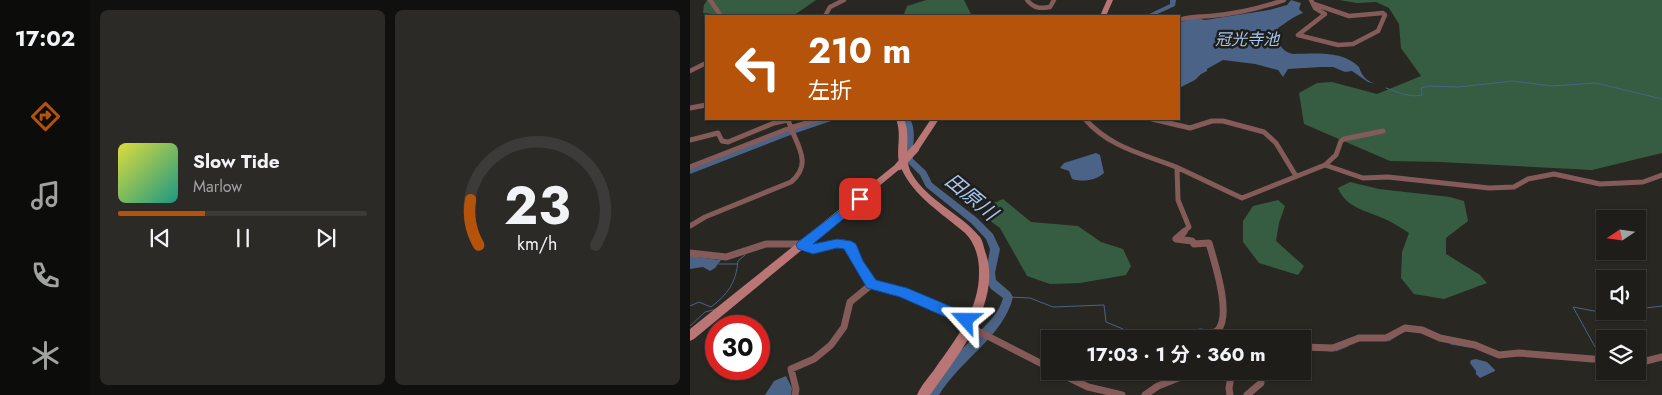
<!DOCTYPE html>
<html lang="ja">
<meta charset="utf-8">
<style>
:root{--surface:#1e1d1a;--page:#2b2a27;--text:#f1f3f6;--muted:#a1a2a2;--line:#3c3b39;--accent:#b45309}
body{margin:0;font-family:Jost,"Noto Sans JP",sans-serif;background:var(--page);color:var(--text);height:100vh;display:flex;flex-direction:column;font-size:19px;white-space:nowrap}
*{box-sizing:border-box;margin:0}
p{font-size:16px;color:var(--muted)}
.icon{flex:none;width:28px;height:28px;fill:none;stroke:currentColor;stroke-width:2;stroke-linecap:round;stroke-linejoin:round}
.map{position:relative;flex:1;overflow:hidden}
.panel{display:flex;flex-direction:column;gap:10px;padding:10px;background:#10100e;width:600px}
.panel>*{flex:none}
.top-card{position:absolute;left:15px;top:15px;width:475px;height:105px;border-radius:0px;box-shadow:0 1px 4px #0004,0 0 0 1px var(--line);background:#b45309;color:#fff;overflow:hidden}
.needle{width:32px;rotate:257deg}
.fabs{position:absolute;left:906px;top:210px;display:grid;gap:10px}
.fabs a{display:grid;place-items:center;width:50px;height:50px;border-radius:0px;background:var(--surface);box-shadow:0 1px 4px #0004,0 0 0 1px var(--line);font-size:25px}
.speed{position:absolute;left:15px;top:315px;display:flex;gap:10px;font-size:25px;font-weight:700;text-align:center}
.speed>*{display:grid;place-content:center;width:65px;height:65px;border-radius:50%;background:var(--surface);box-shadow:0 1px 4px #0004,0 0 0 1px var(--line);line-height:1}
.speed .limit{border:8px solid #d22;background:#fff;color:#111}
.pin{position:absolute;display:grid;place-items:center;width:42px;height:42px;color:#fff;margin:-21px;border-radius:10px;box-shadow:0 2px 8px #0006}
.me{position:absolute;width:55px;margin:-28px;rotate:294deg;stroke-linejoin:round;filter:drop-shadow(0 0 4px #0008)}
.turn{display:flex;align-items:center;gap:18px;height:105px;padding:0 20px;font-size:22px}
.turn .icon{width:65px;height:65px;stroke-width:2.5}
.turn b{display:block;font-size:35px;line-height:42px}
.panel .card{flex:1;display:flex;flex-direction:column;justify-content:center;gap:8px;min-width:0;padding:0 18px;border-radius:8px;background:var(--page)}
.panel .dial{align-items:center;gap:0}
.dial svg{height:130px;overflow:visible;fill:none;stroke:var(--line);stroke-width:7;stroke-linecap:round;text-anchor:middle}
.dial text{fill:var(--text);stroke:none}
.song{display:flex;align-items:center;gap:15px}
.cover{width:60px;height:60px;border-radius:8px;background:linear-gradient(135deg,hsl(60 70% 55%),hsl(170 70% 35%))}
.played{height:5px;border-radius:2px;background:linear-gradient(90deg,var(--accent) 35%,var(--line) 35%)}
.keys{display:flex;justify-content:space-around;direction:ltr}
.panel .tiles{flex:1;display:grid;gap:10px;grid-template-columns:repeat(2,1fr)}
.trip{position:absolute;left:351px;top:330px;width:270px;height:50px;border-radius:0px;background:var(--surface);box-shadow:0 1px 4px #0004,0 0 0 1px var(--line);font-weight:700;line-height:50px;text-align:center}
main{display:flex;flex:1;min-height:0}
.tab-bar{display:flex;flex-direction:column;width:90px;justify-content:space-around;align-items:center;background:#0c0c0a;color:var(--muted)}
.tab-bar .icon{width:35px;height:35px}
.tab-bar .on{color:var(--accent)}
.tab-bar b{font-size:22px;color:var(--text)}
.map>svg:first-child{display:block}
</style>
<main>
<nav class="tab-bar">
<b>17:02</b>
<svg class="icon on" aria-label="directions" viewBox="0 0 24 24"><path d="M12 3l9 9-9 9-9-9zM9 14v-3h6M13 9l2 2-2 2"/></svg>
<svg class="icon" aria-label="music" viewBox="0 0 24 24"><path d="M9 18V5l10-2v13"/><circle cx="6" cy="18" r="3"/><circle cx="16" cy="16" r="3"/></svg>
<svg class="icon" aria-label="phone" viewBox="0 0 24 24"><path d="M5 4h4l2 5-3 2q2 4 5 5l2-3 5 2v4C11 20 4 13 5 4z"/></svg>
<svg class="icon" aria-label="climate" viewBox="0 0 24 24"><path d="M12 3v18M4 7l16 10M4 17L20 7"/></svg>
</nav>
<section class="panel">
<div class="tiles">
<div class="card">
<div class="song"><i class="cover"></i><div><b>Slow Tide</b><p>Marlow</p></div></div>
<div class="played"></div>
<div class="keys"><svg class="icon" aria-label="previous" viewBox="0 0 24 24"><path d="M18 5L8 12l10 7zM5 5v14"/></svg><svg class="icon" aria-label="pause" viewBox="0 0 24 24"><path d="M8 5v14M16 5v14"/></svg><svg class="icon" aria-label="next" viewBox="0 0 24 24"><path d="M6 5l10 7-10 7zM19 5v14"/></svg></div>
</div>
<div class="card dial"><svg viewBox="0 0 100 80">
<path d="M14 69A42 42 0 1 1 86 69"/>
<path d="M14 69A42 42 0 0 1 9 41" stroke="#b45309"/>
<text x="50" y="56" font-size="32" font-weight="700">23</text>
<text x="50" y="72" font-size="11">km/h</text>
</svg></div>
</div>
</section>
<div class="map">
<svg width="972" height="395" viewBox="0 0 972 395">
<rect width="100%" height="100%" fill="#282722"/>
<path fill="#365d42" d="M17,0H126L103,16H38L13,13L14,5Z
M236,0H274L282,16H216L214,14L217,6Z
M649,0H972V153L902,170L750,162L700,161L614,124L609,93L627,83L642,82L687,94L731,76L711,48L709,24L699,8L686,2L667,3Z
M660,182L689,189L760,197L774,201L778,221L756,238V254L790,275L797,283L754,299L724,294L711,278L712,252L719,233C711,228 704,223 695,219C677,211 656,208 648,188Z
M313,199L341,222L388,226L411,242L433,249L441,266L436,275L390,283L360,284L337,276L310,228L292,215L297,206Z
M588,200L595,206L589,223L586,241L614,266L608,275L569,263L553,242V221L563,206Z"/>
<path fill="#4a6386" d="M601,0L611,3L609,9L613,13C604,16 596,23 588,28L586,39C589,45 595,53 603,54C624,54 652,50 669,67C672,76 676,81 686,84L678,82L662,71L655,72L643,67H631L598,69L593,77L588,70L565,64L533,60L517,69V71L511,74L505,80L489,88V23L503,17L515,20L579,10L597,5Z
M406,153L410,155L414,173C405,181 393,182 382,179L379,171L370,168L374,163Z
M0,256L29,260H31L25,268L20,271L13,267L0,269Z
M786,359L797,362L805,370V371L790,378L786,374V371L780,363L781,360Z
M96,376L102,388L101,395H75L84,381Z"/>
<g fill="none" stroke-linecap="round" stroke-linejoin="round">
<path stroke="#4a6386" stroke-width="1" d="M466,13L470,16
M696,88C708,92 719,98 732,95L731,88L739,86L768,87L823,81L862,86L906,83L972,99
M29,264H47
M318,297L340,298L363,307L414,305L416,322L433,329L442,336L495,333L510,329L519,330
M0,306L9,302L21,307C38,294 46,283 48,261L55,255
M948,309L972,306
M0,326L15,312L27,309
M525,335L531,339
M601,339L609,335L619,344
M699,341L708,335
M761,344L779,347
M629,350L642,351
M646,351L658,346
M909,354L883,307L930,316L945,311"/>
<path fill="#4a6386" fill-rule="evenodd" d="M480,0H486L485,6L463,16H455L480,4Z
M131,119H142L141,121L103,134L0,174V168L97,130Z
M212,119H220C227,131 222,145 223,159L236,171L242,183L287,218L303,234L310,249L305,273L306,280L320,292L323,297C314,336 269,361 249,395H236C248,368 274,349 294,327C302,319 310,310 313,298L301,289L296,281V273L300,249L296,239L281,223L236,187L230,175L215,160L216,128Z"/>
<path stroke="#845b59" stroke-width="4.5" d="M20,0L31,16
M337,0C343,8 350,9 360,7L364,0
M621,0L625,8L635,14L608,35L648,45L663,44L688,31L695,15L693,13L659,16L624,4
M135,16L140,7L154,0
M489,20C500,16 509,17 520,16C545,14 571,8 594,0
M0,71L16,63"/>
<path stroke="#845b59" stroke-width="5" d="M0,108L16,105
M395,119C419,147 453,154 486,167C508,177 530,188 552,198L635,165L673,178L698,177L799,188L824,187L838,179L864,174L910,184L953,182L972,175
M462,119L500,128L522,121H533L574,132L586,143L606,176
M0,140L28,133L32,141L38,142L84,123L98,120
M635,165L646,155L651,141L654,139L693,131
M0,167L100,128L130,119
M487,168L488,200L499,227L492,233
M0,226L15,217L101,182C125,162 104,143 98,119"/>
<path stroke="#845b59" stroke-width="7" d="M494,232L486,239L502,241L504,244L519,243C524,261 542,314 528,330C521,337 508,331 500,339
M0,253L36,257L76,244H110L123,250L154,243C164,250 174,272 182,284
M280,327L360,368
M612,347L643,348L669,338H696L715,328L732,330L750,338L785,345L809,355L829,353L915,360
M948,363L972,357
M365,371L398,387L432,395
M105,395L106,389L101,369L124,359L141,345L154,327L160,302L182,284L213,292L283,321
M455,395L468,386L506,371
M540,395L539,388L542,371
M557,395L571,383V371"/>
<path fill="#b97674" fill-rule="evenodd" d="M417,0H423L416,16H410Z
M206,119H214C222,137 212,157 222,174C238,201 270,213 290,237C293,241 294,249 296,254C312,303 266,358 240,395H227C231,385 240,376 246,367C267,338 290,308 289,271C289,257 285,243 275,233C252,213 224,197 211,168L4,339L0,341V329L206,164L209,163C206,148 212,134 206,119Z
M241,119H249L228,151H222L221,149Z"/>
<path stroke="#b97674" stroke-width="8" d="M209,166L225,149"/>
</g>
<path fill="#1a73e8" stroke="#114b97" d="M170,195L174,196L176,199L174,202L123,244L147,239L161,241L166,244L173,261L186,280L217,288L281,315L283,320L281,324L276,326L210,297L177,288L154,249L147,248L123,254L108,249L106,245L108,242Z"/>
<g text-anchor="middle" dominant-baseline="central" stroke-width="5" stroke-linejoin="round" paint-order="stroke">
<g font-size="16" font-style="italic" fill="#a6c7f5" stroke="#1f1e19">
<text x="557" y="39">冠光寺池</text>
</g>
<g font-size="20" font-style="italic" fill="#a6c7f5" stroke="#1f1e19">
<text transform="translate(281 197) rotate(40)">田原川</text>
</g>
</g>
</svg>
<div class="fabs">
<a><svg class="needle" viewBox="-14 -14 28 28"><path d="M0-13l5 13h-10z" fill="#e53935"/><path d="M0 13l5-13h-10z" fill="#a1a2a2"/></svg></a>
<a><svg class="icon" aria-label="sound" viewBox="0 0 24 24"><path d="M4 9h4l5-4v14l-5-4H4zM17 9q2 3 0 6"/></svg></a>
<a><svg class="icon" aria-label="layers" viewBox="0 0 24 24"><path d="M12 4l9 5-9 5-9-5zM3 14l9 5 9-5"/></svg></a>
</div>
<div class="speed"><div class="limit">30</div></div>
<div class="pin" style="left:170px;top:199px;background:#d93025"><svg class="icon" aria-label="arrive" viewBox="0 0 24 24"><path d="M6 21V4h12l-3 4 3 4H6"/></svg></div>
<svg class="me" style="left:276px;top:320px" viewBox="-20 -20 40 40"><path d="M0-17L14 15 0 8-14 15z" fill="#1a73e8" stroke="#fff" stroke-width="4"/></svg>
<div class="trip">17:03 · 1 分 · 360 m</div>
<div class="top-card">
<div class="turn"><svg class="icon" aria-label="left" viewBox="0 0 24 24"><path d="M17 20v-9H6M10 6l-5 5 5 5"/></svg><div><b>210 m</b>左折</div></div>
</div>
</div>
</main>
